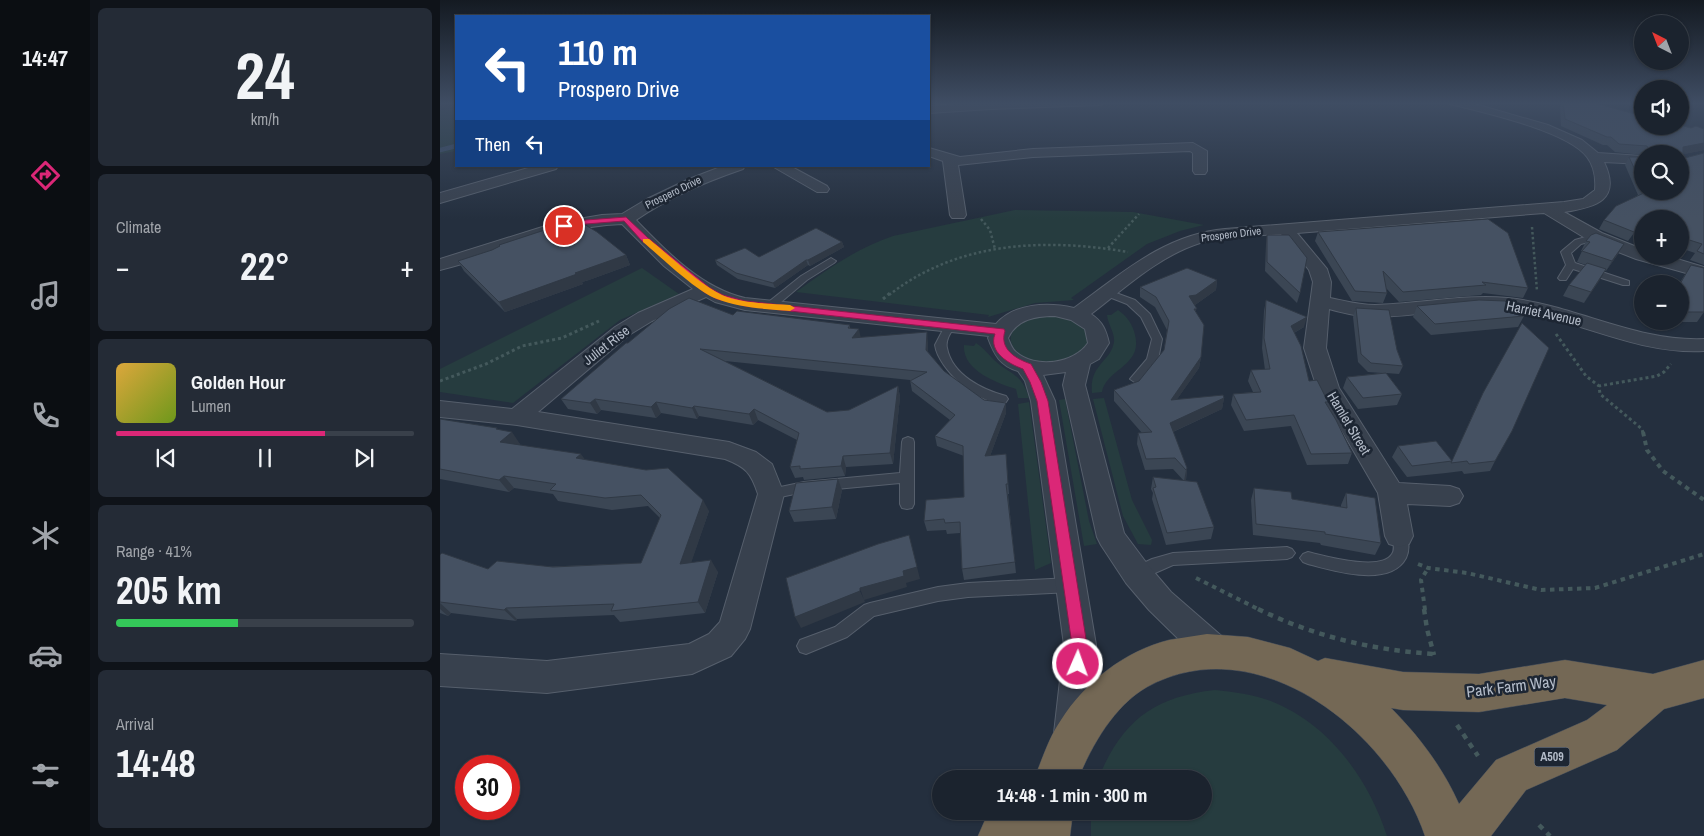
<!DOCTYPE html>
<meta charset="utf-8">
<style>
:root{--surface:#1b232e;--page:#242b36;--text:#f1f3f6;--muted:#a0a4aa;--line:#39404a;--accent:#db2777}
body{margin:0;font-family:"Archivo Narrow",sans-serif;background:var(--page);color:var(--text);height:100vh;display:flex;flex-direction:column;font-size:19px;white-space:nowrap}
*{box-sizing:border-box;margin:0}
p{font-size:16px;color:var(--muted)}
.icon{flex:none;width:28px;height:28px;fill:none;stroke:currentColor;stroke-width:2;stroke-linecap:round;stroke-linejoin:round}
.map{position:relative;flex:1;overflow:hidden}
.sheet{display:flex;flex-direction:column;gap:8px;padding:8px;background:#0f1319;width:350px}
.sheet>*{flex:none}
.guide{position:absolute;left:15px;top:15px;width:475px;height:152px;border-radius:0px;box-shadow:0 1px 4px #0004,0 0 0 1px var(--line);background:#1a4fa0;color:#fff;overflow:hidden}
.needle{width:32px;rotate:318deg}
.fabs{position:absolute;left:1194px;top:15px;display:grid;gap:10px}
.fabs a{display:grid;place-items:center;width:55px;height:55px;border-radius:50%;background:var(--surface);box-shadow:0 1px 4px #0004,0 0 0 1px var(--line);font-size:25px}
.speed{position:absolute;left:15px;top:755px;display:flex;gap:10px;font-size:25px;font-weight:700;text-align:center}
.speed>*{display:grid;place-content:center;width:65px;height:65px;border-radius:50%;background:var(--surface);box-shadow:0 1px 4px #0004,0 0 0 1px var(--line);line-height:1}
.speed .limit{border:8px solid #d22;background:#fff;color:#111}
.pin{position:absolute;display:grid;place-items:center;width:42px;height:42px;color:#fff;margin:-21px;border:2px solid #fff;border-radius:50%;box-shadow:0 1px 5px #0007}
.me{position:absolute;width:55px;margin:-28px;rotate:2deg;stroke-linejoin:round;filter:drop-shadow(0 0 4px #0008)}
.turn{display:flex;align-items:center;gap:18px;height:105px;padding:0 20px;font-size:22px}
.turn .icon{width:65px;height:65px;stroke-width:2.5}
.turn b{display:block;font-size:35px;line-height:42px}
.then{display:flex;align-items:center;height:48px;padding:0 20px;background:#0003;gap:10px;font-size:19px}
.big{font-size:38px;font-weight:700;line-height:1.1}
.sheet .card{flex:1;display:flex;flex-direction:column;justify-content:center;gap:8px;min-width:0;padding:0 18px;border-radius:8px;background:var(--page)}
.sheet .dial{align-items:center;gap:0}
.dial b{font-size:65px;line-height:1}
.song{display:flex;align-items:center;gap:15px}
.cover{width:60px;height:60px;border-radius:8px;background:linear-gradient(135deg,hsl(40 70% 55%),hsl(80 70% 35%))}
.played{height:5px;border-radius:2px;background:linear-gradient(90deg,var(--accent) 70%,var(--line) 70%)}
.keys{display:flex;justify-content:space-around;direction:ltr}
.heat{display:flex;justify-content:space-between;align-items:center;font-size:28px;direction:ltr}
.charge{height:8px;border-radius:4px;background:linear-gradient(90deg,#34c759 41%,var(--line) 0)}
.trip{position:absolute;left:492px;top:770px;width:280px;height:50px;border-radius:25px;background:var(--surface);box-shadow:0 1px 4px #0004,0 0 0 1px var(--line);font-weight:700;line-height:50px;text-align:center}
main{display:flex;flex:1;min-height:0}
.dock{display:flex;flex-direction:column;width:90px;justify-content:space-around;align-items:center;background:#0b0e12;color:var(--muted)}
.dock .icon{width:35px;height:35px}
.dock .selected{color:var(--accent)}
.dock b{font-size:22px;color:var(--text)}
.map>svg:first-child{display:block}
</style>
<main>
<nav class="dock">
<b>14:47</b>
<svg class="icon selected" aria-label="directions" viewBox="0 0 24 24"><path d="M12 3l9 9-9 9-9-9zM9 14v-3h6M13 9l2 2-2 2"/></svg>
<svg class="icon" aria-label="music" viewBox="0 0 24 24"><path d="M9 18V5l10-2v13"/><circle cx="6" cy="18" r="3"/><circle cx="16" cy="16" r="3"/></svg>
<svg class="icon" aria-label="phone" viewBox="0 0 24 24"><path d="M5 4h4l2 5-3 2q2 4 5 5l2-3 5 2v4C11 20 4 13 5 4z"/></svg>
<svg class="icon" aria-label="climate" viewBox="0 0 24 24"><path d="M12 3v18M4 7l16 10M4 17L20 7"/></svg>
<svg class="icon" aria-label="car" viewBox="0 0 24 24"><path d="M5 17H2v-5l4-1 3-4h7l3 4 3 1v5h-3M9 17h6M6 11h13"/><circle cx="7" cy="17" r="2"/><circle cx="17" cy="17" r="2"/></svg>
<svg class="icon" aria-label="filters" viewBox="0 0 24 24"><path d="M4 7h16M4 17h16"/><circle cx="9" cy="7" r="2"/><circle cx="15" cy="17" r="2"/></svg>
</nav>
<section class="sheet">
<div class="card dial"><b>24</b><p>km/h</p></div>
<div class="card"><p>Climate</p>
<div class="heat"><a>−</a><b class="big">22°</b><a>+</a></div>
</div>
<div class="card">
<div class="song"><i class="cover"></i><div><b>Golden Hour</b><p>Lumen</p></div></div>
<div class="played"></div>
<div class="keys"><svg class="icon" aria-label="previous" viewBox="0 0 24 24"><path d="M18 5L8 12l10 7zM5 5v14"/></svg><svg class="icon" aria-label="pause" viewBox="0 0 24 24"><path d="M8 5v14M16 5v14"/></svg><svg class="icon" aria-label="next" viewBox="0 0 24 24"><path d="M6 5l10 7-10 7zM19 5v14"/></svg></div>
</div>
<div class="card"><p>Range · 41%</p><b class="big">205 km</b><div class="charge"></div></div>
<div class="card"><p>Arrival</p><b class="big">14:48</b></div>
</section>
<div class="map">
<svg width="1264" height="836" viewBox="0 0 1264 836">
<rect width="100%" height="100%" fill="#242f3e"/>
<path fill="#263c3f" d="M16,108V151L0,154V110Z
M575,210L693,212L764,225L740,231L707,244L631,298L634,300L595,303L548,317L549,315L356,292C386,270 417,248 453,236Z
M202,268L239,294L180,320L73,403L0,392V369Z
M678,310C687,316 693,325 695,335C703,366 666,369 662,392L652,393C649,364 671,362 674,342C675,332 668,325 667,315H671Z
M600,316H622L647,327L651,340C649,344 646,349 643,353C639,356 633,357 629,359C587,375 538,333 600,316Z
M536,343C544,348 548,354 554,360C570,375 581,372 589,398H578L576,389C556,383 522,370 524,345L534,346Z
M664,398L692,500L712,540L711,545L698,544L683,516L653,399Z
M625,399L649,521L657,544L644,546L619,400Z
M589,402L611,563L595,570L578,404Z
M775,690C793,692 811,694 828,700C888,722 928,778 947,836H651V811H764V779H658C682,721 713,697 775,690Z"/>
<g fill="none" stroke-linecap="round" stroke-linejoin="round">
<path stroke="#394c67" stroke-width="4.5" d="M0,150L16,146"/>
<g stroke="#565f6c" stroke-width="2">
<path id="lane" d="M1156,234L1160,237L1159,239L1141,244L1131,253L1135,263L1189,281V285H1183L1133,269L1126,280H1120L1118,278L1126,265L1121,252L1123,250L1135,240Z
M391,258L396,261L394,263L367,280L334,308H326V304L361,276Z
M668,290L695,300L710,314L722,339L718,360L700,382L696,383L690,379L707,359L712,339L701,317L687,304L664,295L663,293Z
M510,323L515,326C511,332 505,340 507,348C512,375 543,390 566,396L568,399L566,402C541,408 498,369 495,345L506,324Z
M468,437L473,439L474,442V504L472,508L467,509L462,508L460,504V483L364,492L331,499L326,498L324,494L326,490L331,489L364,482L460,473L462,442L463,439Z
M959,530L964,532C969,540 970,549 966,558C950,588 894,571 868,564L863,562L860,558L863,554L868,552C885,556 941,572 952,554C957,547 950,539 954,532Z
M847,547L852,549L855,553L852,557L847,559L733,565L697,581L691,579L689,574L691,569L712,559L733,553Z
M631,578L637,580L639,585L637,590L631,592L528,597L498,601L434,616L407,637L366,654L360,652L357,646L360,640L395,627L424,605L430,603L498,587L528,583Z"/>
</g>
<g stroke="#565f6c" stroke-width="2">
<path id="street" d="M545,102H666L660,105L551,109L489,113V106Z
M1008,102H1028L1108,125L1142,140L1158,153L1202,156V164L1164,162C1182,200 1156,207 1124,212L1162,233L1202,249V256H1227L1264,267V278L1196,259L1150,241L1104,213L857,233L887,269L891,282L890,298C905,301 920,305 935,305C979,304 1023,294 1068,298C1135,305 1196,342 1264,339V351C1195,355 1135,317 1067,310C1022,305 979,317 934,317C919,317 904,313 889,309L886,348L899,388L959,483L1010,486L1019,489L1023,496L1019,503L1010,506L967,504L973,536L969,544L959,547L949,544L945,536L938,493L877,388L864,348L873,282L869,270L841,234C815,236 785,235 760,243C719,256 685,288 651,314C663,322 666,330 669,343L659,359L650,364L645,385L684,533L708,565L731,592L785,639L789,650L785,661L773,665L761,661L709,610L686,583L661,545L657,537L623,385L626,372L603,375L615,401L656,645L650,733L645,746L632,751L619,746L614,733L624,645L591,401L585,381L578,371C560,366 554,354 548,338L549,336L305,310L275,302L266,297L212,321L189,335L98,412L289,442L316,452L332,464L344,494L310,629L305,639L291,656L252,674L107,693L0,686V654L107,661L249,644L269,634L280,622L318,494C311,473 306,467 285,459L77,425L0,417V401L72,409L175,327L198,313L253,289L224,266L182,224C112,227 65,254 0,270V259L115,223L162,215L182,214L207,199L249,179L283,166H305L303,169C265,182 229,197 196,220C226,251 261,288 305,298L556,324C574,303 608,302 634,308C681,274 725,234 785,229L1124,202L1143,199L1155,190C1156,179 1154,166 1147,157C1128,131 1042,112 1010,104ZM615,316L631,320L645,329L648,343C634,364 595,369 576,352C572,349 570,343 568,338C577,319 596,316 615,316Z
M753,143L767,151V171L765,174H755L753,171V153L750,151L593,157L518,165L526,215L524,218H512L510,215L503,161L489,156V148L520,157L593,149Z
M95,166H118L116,169L0,203V193Z
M332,166H350L387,186L389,189L387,192H377Z"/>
</g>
<g stroke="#434c59" stroke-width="1">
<path id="highway" d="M767,634L808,637L850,648L878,661L885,658L963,672L1039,674L1125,660L1213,674L1264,660V698L1224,709L1177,750L1086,790L1051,836H985C950,732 818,626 707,687C674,706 652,745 638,779H594C602,760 609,737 621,720C645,682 685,651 729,640C741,638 754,636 767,634ZM1125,698L1167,705L1147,720L1056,760L1019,804C1003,768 979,736 951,708L963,710L1039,712Z
M554,811H633L630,836H538L545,820Z"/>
</g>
<path stroke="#44595c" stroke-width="2.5" stroke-dasharray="2.5 2.5" stroke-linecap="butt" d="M541,219L550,230L555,249
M1092,227L1097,291
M668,248L699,214
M449,295C518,241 605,238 688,252"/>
<path stroke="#44595c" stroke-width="3" stroke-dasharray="3 3" stroke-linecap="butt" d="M443,299L450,293
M1116,334L1146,376L1159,386
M0,381L46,364L82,346L122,338L159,321
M1203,433L1202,429L1160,394L1159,386L1217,376L1224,372L1231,364"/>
<path stroke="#44595c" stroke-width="4" stroke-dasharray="4.5 4.5" stroke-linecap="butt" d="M1203,432L1207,450L1223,471L1264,500
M978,564L988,568L1027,573L1101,590L1155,588L1264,554
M756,578L820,610
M985,610L981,580L988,568"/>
<path stroke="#44595c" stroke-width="4.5" stroke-dasharray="5.5 5.5" stroke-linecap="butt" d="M818,609C874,636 931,650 994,654
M984,609L987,629L994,655
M1017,725L1038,756
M1099,825L1110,836"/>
<use href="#lane" fill="#38414e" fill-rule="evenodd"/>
<use href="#street" fill="#38414e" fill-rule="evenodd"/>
<use href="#highway" fill="#746855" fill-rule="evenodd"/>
</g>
<path fill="#3b4654" d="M1122,102H1137L1251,128L1264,129V150L1243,154V156L1245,158L1264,153V265L1250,260L1255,253L1240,248V219H1202V236L1194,233L1188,241L1159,229L1164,220L1198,195L1185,165L1189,157H1202V191H1240V154H1202V155L1175,152L1167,145H1163L1121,126L1120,107Z
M878,232L1088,288L1083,298L1043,293L1041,295L959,302L946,288L947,293L943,303L912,301L875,241Z
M827,235L860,293L857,303L825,271L826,244Z
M1146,241L1184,244L1178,254L1166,271H1165L1144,303L1123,296L1129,285L1146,265L1137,262L1142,251H1141Z
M402,242L404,247L370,266L368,265L335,288L298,279L277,265L275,260L319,257Z
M59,247L186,255L190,265L149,280L142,282L143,284L65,312L24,271L18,261L52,250Z
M1251,265L1264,312L1257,322H1217V321H1240L1239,284Z
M777,280L776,290L755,305L761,357L759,368L737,399L784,398L782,409L733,432L747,468L746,480L744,481L774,527L771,539L726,545L712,499L713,493L711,489L713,477L744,481L733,469L705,470L697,444L698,433H702L674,401V390L699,381L724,350L727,330L715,307L700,297V287Z
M826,300L864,327L854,333L869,381L888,402L887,405L912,453L908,464L867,465L851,426L804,431L791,405L793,394L813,392L808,381L811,370H825L822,348L824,311Z
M977,306L1084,316L1078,327L991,335L973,317Z
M916,308L957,350L963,366L959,374L946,373L962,394L957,405L918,409L903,388L907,377L942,373L928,372L918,362L913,317Z
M293,315L410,325V328L421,338L488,342V352L504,371L544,400L566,413L550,456L566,454L569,494H568L576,573L524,580L522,569L520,533L507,534L506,530L487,531L484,521L524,497V456L497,446L495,436L510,420L472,391L470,380L285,361L387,412L409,410L458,386L460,397L453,464L406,467L405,476L364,480L363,477L355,478L350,467L357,440L318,420L313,425L259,416L257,419L221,413L216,418L161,410L157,414L128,409L121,399L188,343Z
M1082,323L1055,461L1050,471L1024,474L1022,471L1006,473L1008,467L1006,473L967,477L952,457L958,446L1012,461L1038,403Z
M0,419L58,430L80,444L79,445L145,460L269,511L251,562L278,572L265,613L180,622L174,615L77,619L76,621L11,613L8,616L0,613V555L48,569L201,563L220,518L208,506L172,510L118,501L113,494L74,488L69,492L0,479Z
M398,479L402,490L396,519L354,522L349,511Z
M814,488L852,499L901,507V505L906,493L941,543L935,555L881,545L880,543L813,535L811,500Z"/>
<path fill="#303945" d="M0,102H16L0,106Z
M1264,143V150L1240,155L1243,147Z
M402,242L404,247L370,266L368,260Z
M1184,244L1178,254L1166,271L1172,261Z
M186,255L190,265L149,280L142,282L143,284L65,312L59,302L143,270Z
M366,260L368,265L335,288L333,283Z
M1166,269L1160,280L1144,303L1151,292Z
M777,280L776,290L755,305L748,306L749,296Z
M867,317L864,327L848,336L851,326Z
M419,329L421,339L412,338Z
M487,332L488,342V360L486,350Z
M761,357L759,368L729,411L731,400Z
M458,386L460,397L453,464L450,453Z
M784,398L782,409L728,434L730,423Z
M155,399L161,410L157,414L150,403Z
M216,402L221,413L216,418L211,407Z
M566,403V413L546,467L545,456Z
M254,406L259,416L257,419L252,408Z
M314,409L318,420L313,425L309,414Z
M57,428L65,438L72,432L80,444L68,453L60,442L56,429Z
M141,454L149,465L136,458Z
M403,456L406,467L405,476L401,466Z
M747,468L746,480L744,481L746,470Z
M64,476L74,488L69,492L59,480Z
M398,479L402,490L396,519L392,507Z
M263,500L269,511L247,575L240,564Z
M271,560L278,572L265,613L258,602Z
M477,567L480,579L466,583L467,587L424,600L420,588L463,571Z
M420,591L425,602L361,628L355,617Z
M0,603L11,613L8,616L0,609Z
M66,608L77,619L76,621L64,610Z"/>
<path fill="#455162" stroke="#303945" d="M1123,102H1151L1202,116V126H1240V125L1251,128L1256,126L1264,129V143L1243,147V156L1245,158L1264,153V254L1257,251L1262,244L1240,237V219H1202V225L1200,224L1194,232L1164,220L1176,206L1206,192L1205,191H1240V154H1208V148L1207,146L1179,144L1171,137H1167L1125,119Z
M1189,157H1202V185Z
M1048,219L1068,233L1088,288L1042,282L1046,285L963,292L943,271L947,293L915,291L878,232Z
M139,221L157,232L186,255L135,273L137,274L59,302L18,261L52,250L60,246L59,245L123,224Z
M376,228L402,242L368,260H366L333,283L296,273L275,260L305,248L319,257Z
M1156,233L1184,244L1172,261L1142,251L1150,242L1146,241L1151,235Z
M827,235H849L867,258L860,293L827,262Z
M1147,263L1166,269L1151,292L1129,285Z
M1251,265L1264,268V312H1240V284Z
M747,268L777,280L756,295L749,296L757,309H754L764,325L761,357L731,400L783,395L784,398L730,423L747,468L746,470L735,458L706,459L698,433L712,432L674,390L699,381L724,350L729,321L716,297L700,287Z
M249,298L293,315L297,311L410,325L408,328L419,329L412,338L487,332L486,350L504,371L544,400L566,403L545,456L566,454L568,484H566L575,562L522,569L520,522L505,523L504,519L484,521L486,500L524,497L523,446L495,436L515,415L470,381L487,372L260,349L387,412L409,410L458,386L450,453L403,456L401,466L360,469V466L350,467L359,433L314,409L309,414L254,406L252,408L216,402L211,407L155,399L150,403L121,399L186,343H188L229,309Z
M826,300L867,317L851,326L861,346L869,381L877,380L888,402H885L896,420L912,453L871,454L854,415L806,420L793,394L821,392L811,370L830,369L824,338Z
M1039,300L1065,301L1084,316L995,324L977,306Z
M916,308L949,310L957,350L963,366L931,363L921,354Z
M1082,323L1109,348L1072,431L1055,461L1029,464L1027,461L1011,463L1043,393Z
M946,373L962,394L923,398L907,377Z
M0,419L57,428L56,429L72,432L60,442L141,454L136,458L206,470L228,468L263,500L240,564L271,560L258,602L171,611L174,604L66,608L64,610L0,602V555L2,553L48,569L57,561L113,567L201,563L221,515L201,495L165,498L110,490L116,484L64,476L59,480L0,469Z
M996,441L1012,461L972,466L958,446Z
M713,477L757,482L774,527L727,533L713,488L716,487Z
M398,479L392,507L349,511L356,483Z
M814,488L851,492L852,499L907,508L906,493L935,498L941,543L885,534V532L816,524Z
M469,535L477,567L463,571L464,576L420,588V591L355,617L346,578L438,544Z"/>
<linearGradient id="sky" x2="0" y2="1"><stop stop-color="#141a22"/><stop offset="0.47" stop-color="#3f4d63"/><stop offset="1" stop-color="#3f4d63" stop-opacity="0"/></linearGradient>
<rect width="1264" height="219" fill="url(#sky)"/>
<path fill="#db2777" stroke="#8e194d" d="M186,217L207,237L270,288L283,295L305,301L564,329L565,331C559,349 576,359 591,364L601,382L608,401L647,645L644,669L638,671L632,669L630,664L632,645L597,401L590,382L583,369C569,364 548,352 555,334L305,306L277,299L264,292L201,240L184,221L146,224L124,229L120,226L146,220Z"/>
<path fill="#f59e0b" d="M203,239H209C230,256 259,284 282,295C303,304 328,303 350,305L355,308L350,311C326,309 300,308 277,299C257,292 222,258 203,242Z"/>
<g text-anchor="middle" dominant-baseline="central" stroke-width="5" stroke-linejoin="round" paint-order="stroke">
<g font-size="11" fill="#b4bcc9" stroke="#1d2633">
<text transform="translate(233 192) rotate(-26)">Prospero Drive</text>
<text transform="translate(791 234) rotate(-7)">Prospero Drive</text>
</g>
<rect fill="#1d2633" stroke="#878f9c" stroke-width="1" x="1094.5" y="747.5" width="35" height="19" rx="4"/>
<g font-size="12" font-weight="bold" fill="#b4bcc9">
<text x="1112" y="757">A509</text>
</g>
<g font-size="14" fill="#b4bcc9" stroke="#1d2633">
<text transform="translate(1104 313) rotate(12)">Harriet Avenue</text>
<text transform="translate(166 345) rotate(-38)">Juliet Rise</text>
<text transform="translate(909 423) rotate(59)">Hamlet Street</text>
</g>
<g font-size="16" fill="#b4bcc9" stroke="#1d2633">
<text transform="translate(1071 686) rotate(-7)">Park Farm Way</text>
</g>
</g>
</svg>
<div class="fabs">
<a><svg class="needle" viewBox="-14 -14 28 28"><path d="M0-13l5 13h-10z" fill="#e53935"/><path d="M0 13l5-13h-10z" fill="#a0a4aa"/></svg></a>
<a><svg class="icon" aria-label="sound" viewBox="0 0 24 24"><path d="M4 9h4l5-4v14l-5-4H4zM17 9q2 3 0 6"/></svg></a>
<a><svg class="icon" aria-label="search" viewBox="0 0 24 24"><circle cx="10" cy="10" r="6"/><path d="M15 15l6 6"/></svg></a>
<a>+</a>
<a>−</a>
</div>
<div class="speed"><div class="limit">30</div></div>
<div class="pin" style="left:124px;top:226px;background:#d93025"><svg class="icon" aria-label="arrive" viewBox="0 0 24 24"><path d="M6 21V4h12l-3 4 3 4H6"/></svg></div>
<svg class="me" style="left:638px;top:664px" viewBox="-20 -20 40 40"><circle r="17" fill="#db2777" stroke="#fff" stroke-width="3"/><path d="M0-11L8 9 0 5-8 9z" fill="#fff"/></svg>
<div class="trip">14:48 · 1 min · 300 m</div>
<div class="guide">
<div class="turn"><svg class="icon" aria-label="left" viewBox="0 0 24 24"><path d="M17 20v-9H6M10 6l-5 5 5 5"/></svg><div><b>110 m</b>Prospero Drive</div></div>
<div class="then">Then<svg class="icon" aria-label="left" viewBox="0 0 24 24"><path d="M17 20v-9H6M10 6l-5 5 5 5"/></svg></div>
</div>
</div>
</main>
